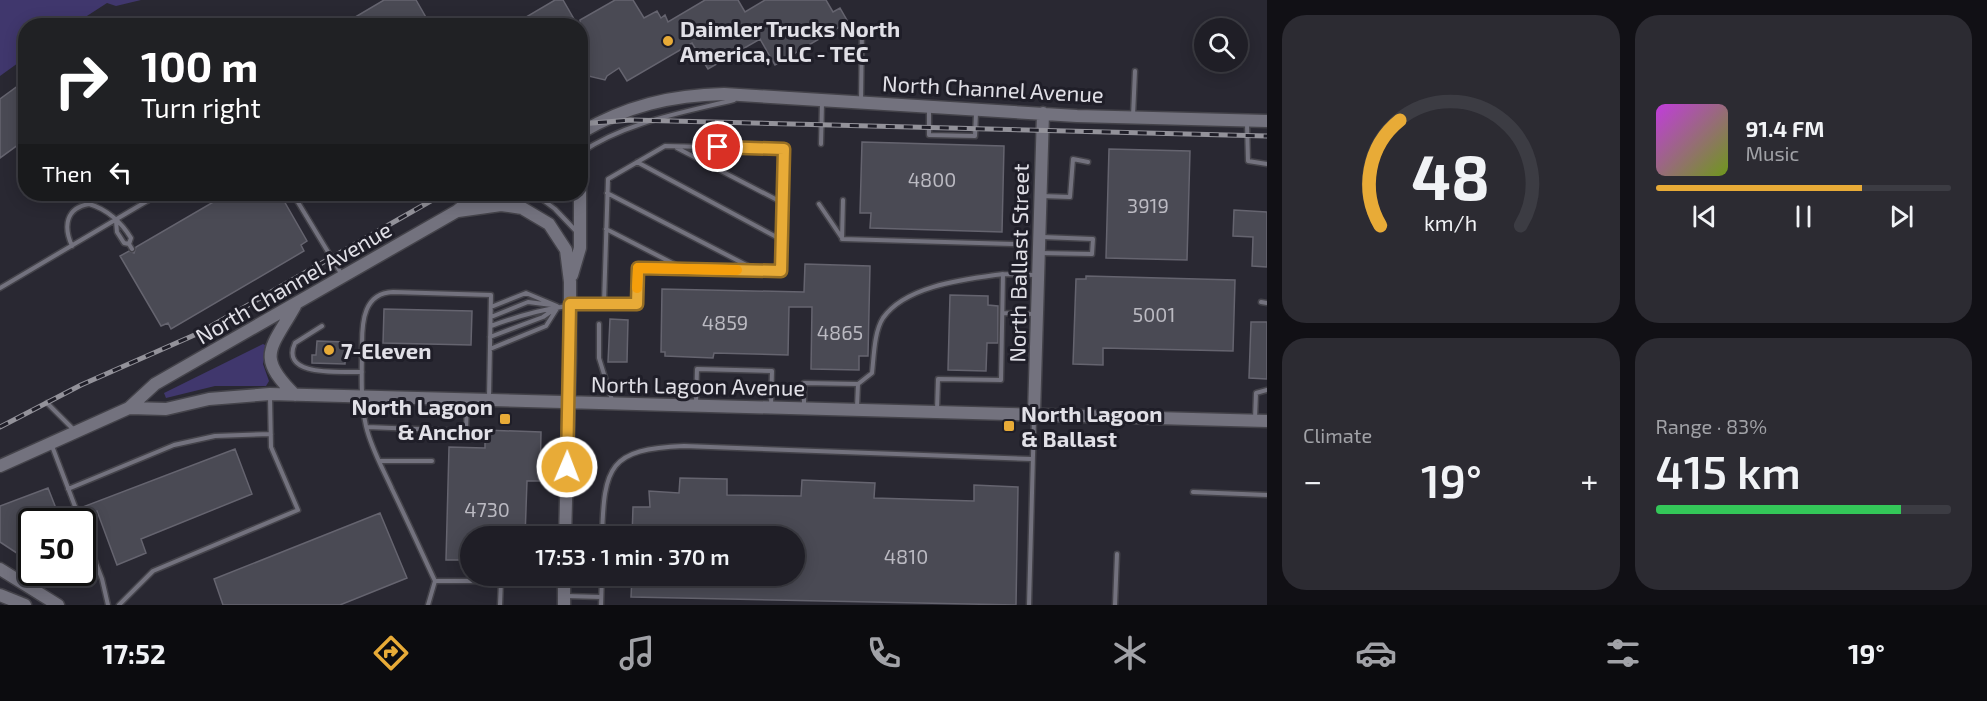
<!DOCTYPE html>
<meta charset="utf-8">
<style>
:root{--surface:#1f1e26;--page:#2c2b32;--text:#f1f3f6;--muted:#a1a2a7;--line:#3c3c43;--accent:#e8ab37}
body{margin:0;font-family:"Exo 2",sans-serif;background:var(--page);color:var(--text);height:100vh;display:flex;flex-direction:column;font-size:22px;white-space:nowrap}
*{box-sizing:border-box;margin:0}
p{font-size:20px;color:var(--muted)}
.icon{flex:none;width:33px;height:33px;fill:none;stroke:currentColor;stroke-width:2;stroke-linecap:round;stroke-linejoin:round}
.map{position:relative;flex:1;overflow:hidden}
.side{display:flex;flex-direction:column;gap:15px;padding:15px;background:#111015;width:720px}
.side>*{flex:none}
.top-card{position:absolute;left:18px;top:18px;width:570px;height:183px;border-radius:24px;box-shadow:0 3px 15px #0003,0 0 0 2px var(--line);background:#202124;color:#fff;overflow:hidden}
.tools{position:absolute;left:1194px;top:18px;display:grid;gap:12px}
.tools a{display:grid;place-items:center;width:54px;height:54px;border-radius:50%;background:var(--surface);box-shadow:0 3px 15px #0003,0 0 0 2px var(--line);font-size:30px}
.speed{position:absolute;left:18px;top:508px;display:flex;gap:12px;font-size:30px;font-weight:700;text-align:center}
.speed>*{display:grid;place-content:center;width:78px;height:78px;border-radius:50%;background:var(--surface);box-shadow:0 3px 15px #0003,0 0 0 2px var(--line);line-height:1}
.speed .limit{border:3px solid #111;border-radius:9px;background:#fff;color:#111}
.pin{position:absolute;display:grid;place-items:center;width:51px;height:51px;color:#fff;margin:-26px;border:3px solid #fff;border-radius:50%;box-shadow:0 2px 6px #0007}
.me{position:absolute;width:66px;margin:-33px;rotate:1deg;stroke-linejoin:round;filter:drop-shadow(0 0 4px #0008)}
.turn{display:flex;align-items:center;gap:21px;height:126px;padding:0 24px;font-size:27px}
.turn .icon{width:78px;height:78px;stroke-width:2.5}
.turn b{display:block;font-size:42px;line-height:51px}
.then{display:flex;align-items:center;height:57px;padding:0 24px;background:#0003;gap:12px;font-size:22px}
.big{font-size:45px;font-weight:600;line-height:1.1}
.side .card{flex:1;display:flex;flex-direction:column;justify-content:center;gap:9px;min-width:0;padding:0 21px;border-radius:24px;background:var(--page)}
.side .dial{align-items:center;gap:0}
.dial svg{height:156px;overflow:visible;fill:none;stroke:var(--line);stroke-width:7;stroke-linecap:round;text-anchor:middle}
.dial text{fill:var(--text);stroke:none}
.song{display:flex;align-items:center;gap:18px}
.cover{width:72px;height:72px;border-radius:9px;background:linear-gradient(135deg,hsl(290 70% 55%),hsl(80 70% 35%))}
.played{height:6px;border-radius:3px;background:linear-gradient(90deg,var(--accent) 70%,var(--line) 70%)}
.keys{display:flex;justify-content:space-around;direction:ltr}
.heat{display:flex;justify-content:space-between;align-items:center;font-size:33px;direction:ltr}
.charge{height:9px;border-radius:4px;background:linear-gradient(90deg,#34c759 83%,var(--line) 0)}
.side .tiles{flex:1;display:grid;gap:15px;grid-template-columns:repeat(2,1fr)}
.trip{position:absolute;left:460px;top:526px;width:345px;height:60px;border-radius:30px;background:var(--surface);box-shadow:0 3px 15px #0003,0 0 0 2px var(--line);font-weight:600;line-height:60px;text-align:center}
.tab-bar{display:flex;height:96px;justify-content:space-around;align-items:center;background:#0c0c0f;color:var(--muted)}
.tab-bar .icon{width:42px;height:42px}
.tab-bar .active{color:var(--accent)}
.tab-bar b{font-size:27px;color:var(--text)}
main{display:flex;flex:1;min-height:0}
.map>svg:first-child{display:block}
</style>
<main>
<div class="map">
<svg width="1267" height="605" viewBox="0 0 1267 605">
<rect width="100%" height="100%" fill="#292832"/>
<path fill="#40376d" d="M0,0H141L116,6L107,3L73,25L26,26L25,58L0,76Z
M263,344L267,346L263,364L269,381L266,386H215L166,398L164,393Z"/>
<path fill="#4a4a54" stroke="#65646f" stroke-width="1.5" d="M384,0H416L431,26H340Z
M555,0H563L578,26H524L521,20Z
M615,0H633L644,18L657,11L661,18L665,15L668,22L705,0H738L745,12L765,0H826L833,12L840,8L848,22L775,65L760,39L708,69L692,43L627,81L619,68L607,76L605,80L584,75L585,70L580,62V20Z
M26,80V139L0,158V99Z
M862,142L1004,146L1002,232L870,228L871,213H860Z
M1109,149L1190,151L1187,260L1106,258Z
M227,194H280L307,241L301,245L304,251L171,329L168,323L161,326L120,256L129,251L134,253L136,247Z
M1234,210L1267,212V267L1252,266L1253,237L1233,236Z
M805,264L870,266L868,356H859V370L811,369L812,307H789L788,355L714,353L713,358L665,356V352H661L662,289L804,292Z
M1086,276L1235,280L1233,351L1103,348V365L1073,364L1076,279H1086Z
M950,295L988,296V305L998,306V343H987L986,371L948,370Z
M384,309L472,311L471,345L383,343Z
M610,319L628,320L627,362H608Z
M1251,322H1267V379L1249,378Z
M317,341L346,342L345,364L312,363V355H316Z
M485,430L541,432L540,481H527L525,537H471V560H446L449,447L485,448Z
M235,449L252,494L141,539L146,553L117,565L97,511L83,517L78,514L75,520L70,522H32V563L0,542V506L48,488L59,516L72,511L77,513L80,508Z
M680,478L727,479V495L801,496L802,480L875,483L874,498L974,501V485L1018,487L1016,605L631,597L632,576H795V537H632L633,507H650L649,491L679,493Z
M380,513L407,578L340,605H223L214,579Z"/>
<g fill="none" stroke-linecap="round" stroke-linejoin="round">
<g stroke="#44434a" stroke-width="7">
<path id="lane" d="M861,101L862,29
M929,109V135L975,136L976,113
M1133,116L1135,71
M1247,124L1248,161L1267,164
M821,144L822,103
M677,148L783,203
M580,153C626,122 681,113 734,100
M637,162L782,240
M607,193L756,270
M293,194L342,275
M535,194L555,209L576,231
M1041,196L1070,197L1073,159L1088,162
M843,200L842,239L1013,244
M819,204L842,238
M116,221L117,232L124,243L129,244L132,249
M606,229L684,269
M72,246C63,226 66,208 89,204C107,209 122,223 131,238L129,244
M1040,253L1092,254L1093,239L1042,237
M0,288L159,194
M1261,302L1267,303
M491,307L526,293L557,306
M1003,313L1034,314
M491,317L528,302L552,305
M599,324V358L612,400
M322,326L295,343C279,378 343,371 362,372
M491,326C545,306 579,302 637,304L638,268L781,271L784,149L665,146L608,179L604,303
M490,337L543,317L556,308
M490,349L546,326L558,307
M489,397L491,295L393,292C364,293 362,321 362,344C362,371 360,398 366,426C371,448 383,469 392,489C407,520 421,551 435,581H501L500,605
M696,402L697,369L772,371L771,406
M47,403L75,431
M804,405V383L858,384L872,373C874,356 874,332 883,318C906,285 967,279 1003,274
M857,407L858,384
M937,410L938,379L1001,380L1003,274L1035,275
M1255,419L1256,393L1267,390
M367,427L466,431L467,402
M52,446L76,509
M379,461H432
M68,489L174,445L215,436L271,434
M1193,492L1267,495
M79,518L81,522
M82,527L102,579L108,605
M602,537C604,466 609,449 684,446L1032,459
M566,596L601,597
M119,605L153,571L298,510L271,447L270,397
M428,605L435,581
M601,605L602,576
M1029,605L1034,418
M1115,605L1117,554"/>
</g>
<g stroke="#44434a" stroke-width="15">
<path id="secondary" d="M580,133C626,106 672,95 724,94L1077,116L1267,121
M458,211L501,205L522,208L549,224L566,250L570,282V359L565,537
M572,275L580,248V169
M295,395C255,356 271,349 295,306
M129,408L166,409L209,399L270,394L1267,421
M1034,414L1043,113
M0,466L129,408L155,384L457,211L478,194
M0,569L58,605
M0,595L25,605
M564,605V576"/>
</g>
<use href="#lane" stroke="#73727e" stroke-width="4"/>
<use href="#secondary" stroke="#73727e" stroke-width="12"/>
<g stroke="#93929a" stroke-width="5">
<path id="rail" d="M580,124L631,120L1267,136
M0,427L81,385L199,333L443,194"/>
</g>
<use href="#rail" stroke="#1f1e28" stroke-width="3" stroke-dasharray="9" stroke-linecap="butt"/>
</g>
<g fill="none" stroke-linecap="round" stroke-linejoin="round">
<g stroke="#976f24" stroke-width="15">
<path id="route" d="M567,467L570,304H637L638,268L781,271L784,149L718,147"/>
</g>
<use href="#route" stroke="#e8ab37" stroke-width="10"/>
<path stroke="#f59e0b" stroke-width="10" d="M637,288L638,268L737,270"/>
</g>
<g fill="#e8ab37" stroke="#1f1e28" stroke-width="2">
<circle cx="668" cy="41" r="6"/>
<circle cx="329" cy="350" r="6"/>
<rect x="499" y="413" width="12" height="12" rx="3"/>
<rect x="1003" y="420" width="12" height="12" rx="3"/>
</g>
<g text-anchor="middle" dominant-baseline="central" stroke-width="6" stroke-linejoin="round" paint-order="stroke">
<g font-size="20" fill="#bbbac2">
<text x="932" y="179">4800</text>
<text x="1148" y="205">3919</text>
<text x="1154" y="314">5001</text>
<text x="725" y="322">4859</text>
<text x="840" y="332">4865</text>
<text x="487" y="509">4730</text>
<text x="906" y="556">4810</text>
</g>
<g font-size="22" font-weight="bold" fill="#e1e0e7" stroke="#1f1e28" text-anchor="start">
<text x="680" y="28">Daimler Trucks North<tspan x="680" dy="25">America, LLC - TEC</tspan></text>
<text x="341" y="350">7-Eleven</text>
<text x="493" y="406" text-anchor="end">North Lagoon<tspan x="493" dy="25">&amp; Anchor</tspan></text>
<text x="1021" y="413">North Lagoon<tspan x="1021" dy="25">&amp; Ballast</tspan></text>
</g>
<g font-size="22" fill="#e1e0e7" stroke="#1f1e28">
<text transform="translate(993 88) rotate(3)">North Channel Avenue</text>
<text transform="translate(1018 263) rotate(-89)">North Ballast Street</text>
<text transform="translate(293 282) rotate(-30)">North Channel Avenue</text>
<text transform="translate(698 385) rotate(1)">North Lagoon Avenue</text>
</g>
</g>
</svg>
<div class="tools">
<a><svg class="icon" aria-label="search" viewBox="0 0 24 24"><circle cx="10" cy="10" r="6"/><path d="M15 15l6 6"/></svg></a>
</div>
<div class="speed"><div class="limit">50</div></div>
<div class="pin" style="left:718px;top:147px;background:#d93025"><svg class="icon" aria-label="arrive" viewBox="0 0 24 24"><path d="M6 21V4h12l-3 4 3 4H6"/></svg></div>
<svg class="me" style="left:567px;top:467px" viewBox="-20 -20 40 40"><circle r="17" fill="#e8ab37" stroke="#fff" stroke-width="3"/><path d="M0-11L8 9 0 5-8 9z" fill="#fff"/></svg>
<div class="trip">17:53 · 1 min · 370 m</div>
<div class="top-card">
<div class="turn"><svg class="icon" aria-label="right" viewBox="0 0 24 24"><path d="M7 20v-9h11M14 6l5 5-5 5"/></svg><div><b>100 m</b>Turn right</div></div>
<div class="then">Then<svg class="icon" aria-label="left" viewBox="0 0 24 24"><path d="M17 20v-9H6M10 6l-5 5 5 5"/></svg></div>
</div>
</div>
<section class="side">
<div class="tiles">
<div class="card dial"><svg viewBox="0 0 100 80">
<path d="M14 69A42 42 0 1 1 86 69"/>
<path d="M14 69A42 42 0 0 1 24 15" stroke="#e8ab37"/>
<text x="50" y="56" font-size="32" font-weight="700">48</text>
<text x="50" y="72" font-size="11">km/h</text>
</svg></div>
<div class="card">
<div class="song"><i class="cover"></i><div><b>91.4 FM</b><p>Music</p></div></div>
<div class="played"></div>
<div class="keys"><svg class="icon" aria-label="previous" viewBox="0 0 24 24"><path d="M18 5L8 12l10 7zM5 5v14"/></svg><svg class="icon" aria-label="pause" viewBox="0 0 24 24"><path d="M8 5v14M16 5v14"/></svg><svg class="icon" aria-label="next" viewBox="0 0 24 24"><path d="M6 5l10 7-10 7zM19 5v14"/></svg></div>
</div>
<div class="card"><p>Climate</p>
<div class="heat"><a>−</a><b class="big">19°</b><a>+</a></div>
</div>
<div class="card"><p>Range · 83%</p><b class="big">415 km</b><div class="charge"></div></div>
</div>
</section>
</main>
<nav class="tab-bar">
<b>17:52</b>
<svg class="icon active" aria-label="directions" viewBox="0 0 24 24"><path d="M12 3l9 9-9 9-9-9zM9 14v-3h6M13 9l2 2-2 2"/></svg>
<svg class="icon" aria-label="music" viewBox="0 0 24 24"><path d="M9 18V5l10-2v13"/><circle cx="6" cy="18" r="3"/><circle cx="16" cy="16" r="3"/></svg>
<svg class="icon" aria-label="phone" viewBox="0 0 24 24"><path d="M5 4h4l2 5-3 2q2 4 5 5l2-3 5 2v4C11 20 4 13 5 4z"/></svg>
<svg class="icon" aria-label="climate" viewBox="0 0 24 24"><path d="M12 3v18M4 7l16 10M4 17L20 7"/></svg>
<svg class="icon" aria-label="car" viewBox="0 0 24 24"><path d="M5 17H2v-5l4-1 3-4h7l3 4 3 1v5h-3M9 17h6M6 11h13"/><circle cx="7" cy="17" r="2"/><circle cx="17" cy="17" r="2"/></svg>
<svg class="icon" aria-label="filters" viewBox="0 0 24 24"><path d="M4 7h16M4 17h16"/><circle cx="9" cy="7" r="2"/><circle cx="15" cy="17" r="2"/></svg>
<b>19°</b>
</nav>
